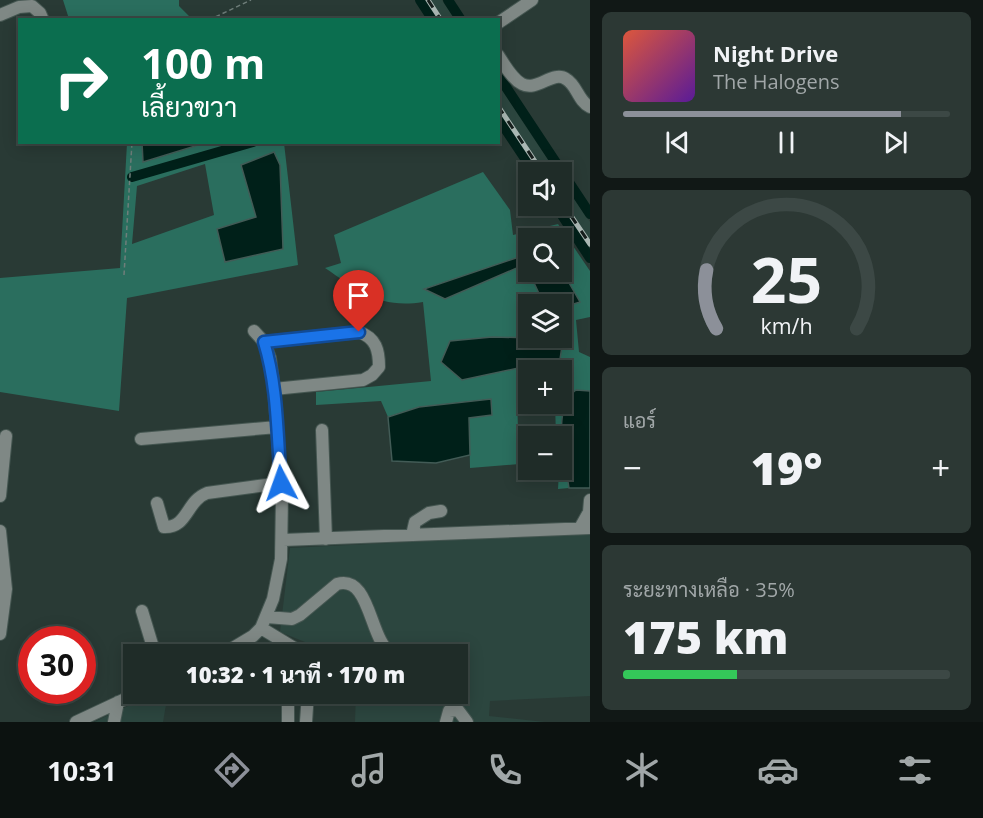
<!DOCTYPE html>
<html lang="th">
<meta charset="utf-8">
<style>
:root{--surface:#1f2c28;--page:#2c3834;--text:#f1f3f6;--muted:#a1a7a8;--line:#3c4845;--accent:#8c9099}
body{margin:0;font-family:"Open Sans",Sarabun,sans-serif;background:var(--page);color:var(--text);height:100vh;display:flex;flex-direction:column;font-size:22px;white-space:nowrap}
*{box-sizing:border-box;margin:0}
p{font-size:20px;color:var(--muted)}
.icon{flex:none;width:33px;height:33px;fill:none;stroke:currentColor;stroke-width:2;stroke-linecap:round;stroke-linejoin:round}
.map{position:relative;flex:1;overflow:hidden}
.details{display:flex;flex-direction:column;gap:12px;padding:12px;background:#111816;width:393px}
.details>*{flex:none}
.banner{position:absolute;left:18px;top:18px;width:482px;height:126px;border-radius:0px;box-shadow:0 3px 15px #0003,0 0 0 2px var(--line);background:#0b6e4f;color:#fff;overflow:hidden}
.fabs{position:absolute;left:518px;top:162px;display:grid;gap:12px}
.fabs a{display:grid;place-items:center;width:54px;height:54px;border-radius:0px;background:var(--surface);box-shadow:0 3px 15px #0003,0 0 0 2px var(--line);font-size:30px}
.speed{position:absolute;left:18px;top:626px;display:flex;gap:12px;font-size:30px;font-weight:700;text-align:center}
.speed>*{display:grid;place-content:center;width:78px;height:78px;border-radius:50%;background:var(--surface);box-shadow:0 3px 15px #0003,0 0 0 2px var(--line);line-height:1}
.speed .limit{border:9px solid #d22;background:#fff;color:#111}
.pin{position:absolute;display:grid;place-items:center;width:51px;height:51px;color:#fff;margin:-62px -26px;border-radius:50% 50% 50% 0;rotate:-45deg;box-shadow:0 0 6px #0007}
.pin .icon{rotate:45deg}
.me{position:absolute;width:66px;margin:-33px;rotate:356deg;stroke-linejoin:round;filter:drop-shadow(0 0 4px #0008)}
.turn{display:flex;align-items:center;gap:21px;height:126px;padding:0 24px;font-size:27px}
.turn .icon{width:78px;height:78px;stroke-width:2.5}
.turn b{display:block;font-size:42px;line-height:51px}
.big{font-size:45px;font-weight:800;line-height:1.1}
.details .card{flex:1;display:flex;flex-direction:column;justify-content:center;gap:9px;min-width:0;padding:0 21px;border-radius:9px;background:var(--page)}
.details .dial{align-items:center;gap:0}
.dial svg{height:156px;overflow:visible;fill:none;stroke:var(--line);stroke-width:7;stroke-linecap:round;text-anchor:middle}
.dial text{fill:var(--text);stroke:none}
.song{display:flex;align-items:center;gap:18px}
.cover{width:72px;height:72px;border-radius:9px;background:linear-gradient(135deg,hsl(10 70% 55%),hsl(270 70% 35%))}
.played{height:6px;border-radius:3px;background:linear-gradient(90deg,var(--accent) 85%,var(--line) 85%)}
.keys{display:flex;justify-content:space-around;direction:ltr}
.heat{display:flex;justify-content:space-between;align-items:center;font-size:33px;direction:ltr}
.charge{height:9px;border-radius:4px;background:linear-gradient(90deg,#34c759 35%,var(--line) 0)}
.trip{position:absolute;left:123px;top:644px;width:345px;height:60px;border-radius:0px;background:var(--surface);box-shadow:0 3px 15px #0003,0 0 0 2px var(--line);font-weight:800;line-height:60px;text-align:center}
.menu{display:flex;height:96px;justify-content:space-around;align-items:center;background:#0c1210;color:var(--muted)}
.menu .icon{width:42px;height:42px}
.menu .current{color:var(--accent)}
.menu b{font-size:27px;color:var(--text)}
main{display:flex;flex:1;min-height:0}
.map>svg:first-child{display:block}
</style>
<main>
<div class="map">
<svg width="590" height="722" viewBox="0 0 590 722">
<rect width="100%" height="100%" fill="#293a35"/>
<path fill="#2c463f" d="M422,0H442L455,19H435Z
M498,84L551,164L557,172H536L498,116Z
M561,178L590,222V254L557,206H561Z
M590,533V696L490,701L489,716L545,722H355L356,693H458V654H335L280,632L290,548Z
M156,693H168L163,722H94Z"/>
<path fill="#2a6e5e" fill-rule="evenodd" d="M63,0H179V6L192,19H69Z
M127,143H142L144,162L205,143H284L298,265L127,298L119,411L0,392V278L120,268ZM205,164L214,215L132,244L137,186Z
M483,172L510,210L513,235L558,224L590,271V317L576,320L579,352L590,357V391H576L563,442L569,488L558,489L561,436H556L555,404H561V370H528V388L517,395L519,464L470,468L469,418L491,399L419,407L388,417L381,401L316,405V392L431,381L423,302C380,309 359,291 325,268L341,263L334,235ZM528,238H561V269L580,302L561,308V338H535L562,346L450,341L528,337V304H551L542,300L526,264L445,298L442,283L528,254Z"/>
<path fill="#002019" stroke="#425b56" stroke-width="1.5" d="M142,142H205V143L143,162Z
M274,152L280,165L283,249L225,262L217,229L256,217L241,165Z
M528,254V269L526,264L445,299L424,289Z
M561,269L580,302L561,308V304H551L542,300L529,272H561Z
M492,337L535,338L562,346L560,359L462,380L441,362L450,341Z
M576,390L590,391V488H569C565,461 551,408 576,390Z
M491,399L492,415L469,418L470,455L436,463L392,461L388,417L419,407Z"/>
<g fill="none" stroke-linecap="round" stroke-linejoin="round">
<path stroke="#002019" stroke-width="10" d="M420,0L433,20
M448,0L461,20
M498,75L590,214
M498,118L534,172
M132,177L253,142
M556,206L590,258"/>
<g stroke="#455651" stroke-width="14">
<path id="minor" d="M0,15L19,7L32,6L40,13L43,20
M498,23L532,0
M498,55C504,64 512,79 522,84C537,92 553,70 566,79C577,85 578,101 590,107
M264,342L359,332C376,338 379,350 379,367L372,375L363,380L274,389
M322,430L326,539
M141,439L277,427
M0,496L6,436
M157,503L164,527C188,528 186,501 207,493L281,483
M580,528L589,512L590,500
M0,531L6,589L0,634
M412,535L415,522L429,513L441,511
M283,540L590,528
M142,611L155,654
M267,617L292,619L300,615L337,584C371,574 369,641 392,654
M261,628L304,654
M223,654L253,636L261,628L273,599L281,559L282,495L274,389L270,358L264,342L254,331
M76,722L138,693
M114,722L118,702
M288,722V693
M306,722L308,693
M446,722L449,711L458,710L467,722"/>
</g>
<path stroke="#6f7e7a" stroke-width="1.5" stroke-dasharray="4.5 3" stroke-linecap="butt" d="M209,20L251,0
M124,275L132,142"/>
<use href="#minor" stroke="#7f8885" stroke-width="12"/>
<g stroke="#abb8b4" stroke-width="5">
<path id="rail" d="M428,0L441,20
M498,106L542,172
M561,201L590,244"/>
</g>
<use href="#rail" stroke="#171f1d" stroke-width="3" stroke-dasharray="9" stroke-linecap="butt"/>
</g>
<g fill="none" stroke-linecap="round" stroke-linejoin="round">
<g stroke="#114b97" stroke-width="15">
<path id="route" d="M281,483C277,437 278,387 264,342L359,332"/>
</g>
<use href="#route" stroke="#1a73e8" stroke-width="10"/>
</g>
</svg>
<div class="fabs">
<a><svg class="icon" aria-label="sound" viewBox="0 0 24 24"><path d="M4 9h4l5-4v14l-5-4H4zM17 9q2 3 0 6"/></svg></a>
<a><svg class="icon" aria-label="search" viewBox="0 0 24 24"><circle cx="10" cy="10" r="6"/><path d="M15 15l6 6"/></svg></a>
<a><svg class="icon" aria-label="layers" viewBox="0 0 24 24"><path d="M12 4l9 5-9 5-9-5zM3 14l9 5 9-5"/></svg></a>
<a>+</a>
<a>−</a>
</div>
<div class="speed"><div class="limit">30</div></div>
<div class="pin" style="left:359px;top:332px;background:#d93025"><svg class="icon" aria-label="arrive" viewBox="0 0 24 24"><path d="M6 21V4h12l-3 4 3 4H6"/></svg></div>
<svg class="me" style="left:281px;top:483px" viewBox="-20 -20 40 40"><path d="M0-17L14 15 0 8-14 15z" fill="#1a73e8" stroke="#fff" stroke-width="4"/></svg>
<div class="trip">10:32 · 1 นาที · 170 m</div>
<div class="banner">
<div class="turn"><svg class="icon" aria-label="right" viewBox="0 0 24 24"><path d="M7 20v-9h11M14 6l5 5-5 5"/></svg><div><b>100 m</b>เลี้ยวขวา</div></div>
</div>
</div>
<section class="details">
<div class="card">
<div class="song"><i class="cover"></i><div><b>Night Drive</b><p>The Halogens</p></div></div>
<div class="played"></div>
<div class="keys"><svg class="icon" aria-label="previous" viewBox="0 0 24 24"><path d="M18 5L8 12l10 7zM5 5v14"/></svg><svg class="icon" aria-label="pause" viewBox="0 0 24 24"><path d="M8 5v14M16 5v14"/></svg><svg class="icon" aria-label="next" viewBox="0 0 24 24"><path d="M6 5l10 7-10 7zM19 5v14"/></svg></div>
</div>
<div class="card dial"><svg viewBox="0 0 100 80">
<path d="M14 69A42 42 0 1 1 86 69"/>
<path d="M14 69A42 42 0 0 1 9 39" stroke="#8c9099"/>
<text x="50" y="56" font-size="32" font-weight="700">25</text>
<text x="50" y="72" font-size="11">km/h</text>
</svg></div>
<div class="card"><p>แอร์</p>
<div class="heat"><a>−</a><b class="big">19°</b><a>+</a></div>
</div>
<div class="card"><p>ระยะทางเหลือ · 35%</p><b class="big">175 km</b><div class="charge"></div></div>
</section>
</main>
<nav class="menu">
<b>10:31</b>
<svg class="icon current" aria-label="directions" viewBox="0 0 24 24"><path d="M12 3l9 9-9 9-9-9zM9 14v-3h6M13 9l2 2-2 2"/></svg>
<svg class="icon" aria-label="music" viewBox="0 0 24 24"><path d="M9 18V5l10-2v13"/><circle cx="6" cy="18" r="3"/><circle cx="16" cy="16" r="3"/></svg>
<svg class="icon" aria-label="phone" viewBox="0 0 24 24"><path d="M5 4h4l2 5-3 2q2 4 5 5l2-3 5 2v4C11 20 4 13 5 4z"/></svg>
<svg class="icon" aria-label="climate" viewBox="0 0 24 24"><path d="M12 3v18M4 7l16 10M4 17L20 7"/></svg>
<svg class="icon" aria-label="car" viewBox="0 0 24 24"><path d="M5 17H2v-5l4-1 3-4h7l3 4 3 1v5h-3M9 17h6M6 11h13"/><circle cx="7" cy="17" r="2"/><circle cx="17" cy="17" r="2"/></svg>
<svg class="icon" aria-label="filters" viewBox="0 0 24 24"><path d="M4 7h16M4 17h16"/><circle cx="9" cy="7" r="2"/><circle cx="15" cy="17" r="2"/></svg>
</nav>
